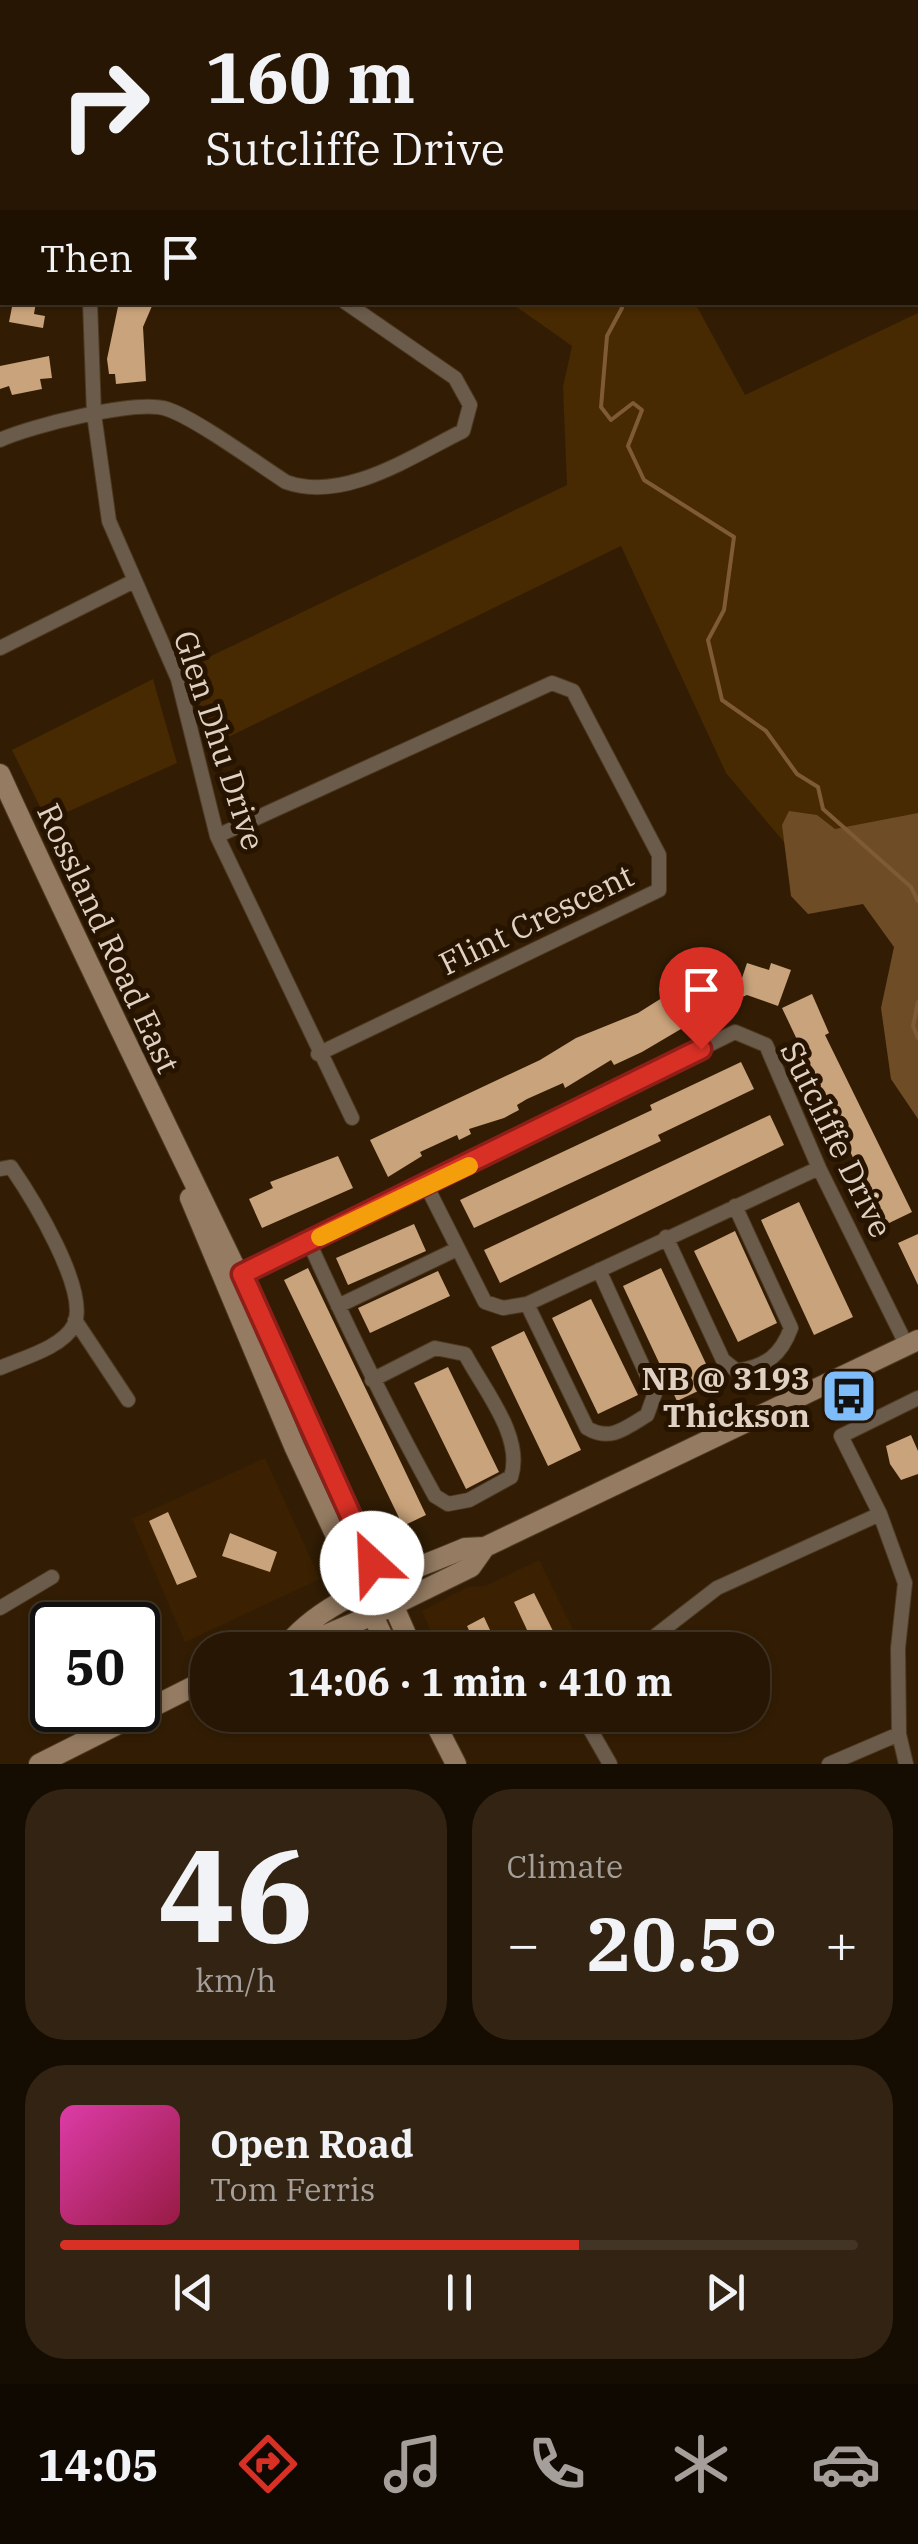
<!DOCTYPE html>
<meta charset="utf-8">
<style>
:root{--surface:#261603;--page:#322312;--text:#f1f3f6;--muted:#a49f9a;--line:#423525;--accent:#d93025}
body{margin:0;font-family:"IBM Plex Serif",serif;background:var(--page);color:var(--text);height:100vh;display:flex;flex-direction:column;font-size:38px;white-space:nowrap}
*{box-sizing:border-box;margin:0}
p{font-size:32px;color:var(--muted)}
.icon{flex:none;width:55px;height:55px;fill:none;stroke:currentColor;stroke-width:2;stroke-linecap:round;stroke-linejoin:round}
.map{position:relative;height:1764px;overflow:hidden}
.sheet{display:flex;flex-direction:column;gap:25px;padding:25px;background:#150c02;flex:1}
.sheet>*{flex:none}
.hud{position:absolute;left:0px;top:0px;width:920px;height:305px;box-shadow:0 2px 8px #0004,0 0 0 2px var(--line);background:#261603;color:var(--text);overflow:hidden}
.speed{position:absolute;left:30px;top:1602px;display:flex;gap:20px;font-size:50px;font-weight:700;text-align:center}
.speed>*{display:grid;place-content:center;width:130px;height:130px;border-radius:50%;background:var(--surface);box-shadow:0 2px 8px #0004,0 0 0 2px var(--line);line-height:1}
.speed .limit{border:5px solid #111;border-radius:15px;background:#fff;color:#111}
.pin{position:absolute;display:grid;place-items:center;width:85px;height:85px;color:#fff;margin:-102px -42px;border-radius:50% 50% 50% 0;rotate:-45deg;box-shadow:0 0 10px #0007}
.pin .icon{rotate:45deg}
.me{position:absolute;width:110px;margin:-55px;rotate:335deg;stroke-linejoin:round;filter:drop-shadow(0 0 8px #0008)}
.turn{display:flex;align-items:center;gap:35px;height:210px;padding:0 40px;font-size:45px}
.turn .icon{width:130px;height:130px;stroke-width:2.5}
.turn b{display:block;font-size:70px;line-height:85px}
.then{display:flex;align-items:center;height:95px;padding:0 40px;background:#0003;gap:20px;font-size:38px}
.big{font-size:75px;font-weight:800;line-height:1.1}
.sheet .card{flex:1;display:flex;flex-direction:column;justify-content:center;gap:15px;min-width:0;padding:0 35px;border-radius:40px;background:var(--page)}
.sheet .dial{align-items:center;gap:0}
.dial b{font-size:130px;line-height:1}
.song{display:flex;align-items:center;gap:30px}
.cover{width:120px;height:120px;border-radius:15px;background:linear-gradient(135deg,hsl(320 70% 55%),hsl(340 70% 35%))}
.played{height:10px;border-radius:5px;background:linear-gradient(90deg,var(--accent) 65%,var(--line) 65%)}
.keys{display:flex;justify-content:space-around;direction:ltr}
.heat{display:flex;justify-content:space-between;align-items:center;font-size:55px;direction:ltr}
.sheet .tiles{flex:1;display:grid;gap:25px;grid-template-columns:1fr 1fr}
.card:last-child{grid-column:span 2}
.trip{position:absolute;left:190px;top:1632px;width:580px;height:100px;border-radius:40px;background:var(--surface);box-shadow:0 2px 8px #0004,0 0 0 2px var(--line);font-weight:800;line-height:100px;text-align:center}
.dock{display:flex;height:160px;justify-content:space-around;align-items:center;background:#0f0901;color:var(--muted)}
.dock .icon{width:70px;height:70px}
.dock .on{color:var(--accent)}
.dock b{font-size:45px;color:var(--text)}
.map>svg:first-child{display:block}
</style>
<div class="map">
<svg width="918" height="1764" viewBox="0 0 918 1764">
<rect width="100%" height="100%" fill="#321d04"/>
<path fill="#3b2101" d="M265,1458L320,1579L185,1642L132,1519Z
M539,1560L583,1650H439L422,1611L468,1587L486,1586Z"/>
<path fill="#472902" d="M230,0H847V2H232Z
M511,303H695L745,395L918,313V861L830,897L726,773L621,546L212,745L186,668L567,485L563,387L572,346Z
M153,679L177,763L47,821L12,750Z"/>
<path fill="#6e4d26" d="M789,811L817,815L835,829L918,813V1119L891,1079L881,1008L894,947L863,904L808,914L791,896L782,825Z"/>
<g fill="none" stroke-linecap="round" stroke-linejoin="round">
<path stroke="#7e5b35" stroke-width="4" d="M272,0L274,2
M620,302L622,308L607,336L601,407L611,420L633,403L642,410L628,446L644,480L734,537L724,610L708,640L722,700L766,731L797,774L818,787L823,809L911,887L918,901
M918,1002L913,1026L918,1038"/>
</g>
<path fill="#c9a37b" d="M13,302H36L34,314L45,316L43,328L9,322Z
M119,302L152,306L143,327L146,381L116,384L115,374H109L107,359Z
M49,356L52,378L40,379L42,389L12,395L9,386L0,389V366Z
M747,963L769,970L771,963L791,970L778,1006L747,995L720,1006L642,1052L614,1065L611,1060L565,1088L563,1083L527,1099L517,1105L519,1110L504,1118L469,1129L471,1134L459,1140L457,1135L420,1152L422,1156L388,1177L370,1140L540,1060L576,1038L638,1013L681,986L684,994L725,971L736,996Z
M812,994L829,1033L825,1035L912,1212L885,1225L782,1008Z
M741,1062L754,1089L658,1135L661,1141L474,1228L460,1200L652,1110L650,1105Z
M770,1115L784,1145L500,1283L484,1250Z
M338,1156L353,1188L262,1228L249,1199L273,1188L270,1182Z
M799,1202L853,1317L814,1335L761,1220Z
M414,1224L426,1251L348,1285L336,1258Z
M735,1231L777,1323L738,1342L694,1251Z
M918,1234V1285L898,1243Z
M308,1268L426,1515L403,1526L284,1280Z
M661,1268L715,1383L677,1401L623,1286Z
M438,1271L450,1296L370,1333L358,1308Z
M591,1299L638,1395L598,1414L552,1318Z
M524,1331L581,1450L548,1466L491,1347Z
M448,1367L499,1472L466,1489L414,1383Z
M911,1435L918,1451V1474L901,1480L890,1464L886,1446Z
M168,1512L197,1577L177,1585L149,1521Z
M230,1533L277,1552L270,1572L222,1556Z
M534,1593L555,1635L534,1645L514,1602Z
M484,1617L490,1630L500,1650H478L467,1626Z"/>
<g fill="none" stroke-linecap="round" stroke-linejoin="round">
<g stroke="#4e3a23" stroke-width="16">
<path id="minor" d="M100,0L102,2
M0,59L2,58
M918,212V211
M90,302L94,414L109,521L178,679L217,836L352,1118
M0,440C30,426 137,399 167,409C195,418 258,464 286,482C344,503 412,456 463,431L470,405L455,378L345,302
M0,648L134,581
M217,836L552,683L573,691L659,855V890L318,1054
M0,1169L11,1167C31,1196 90,1291 74,1325C62,1348 22,1358 0,1368
M427,1187L485,1302L503,1308L527,1304L819,1168
M666,1237L723,1360L737,1371C767,1366 781,1355 791,1328L735,1206
M309,1242C348,1329 389,1413 435,1496L448,1504L469,1500L511,1477C524,1437 484,1390 465,1354L435,1348L372,1380
M242,1274L735,1032L766,1045L819,1168L907,1346
M527,1304L587,1428C610,1442 626,1428 647,1415L655,1393L599,1270
M338,1306L455,1250
M75,1320L128,1400
M0,1608L52,1577
M637,1650L717,1588L880,1514
M582,1715L610,1764
M829,1764L899,1734
M906,1764L899,1734L898,1648L905,1583L880,1514L841,1436L918,1398"/>
</g>
<g stroke="#4e3a23" stroke-width="22">
<path id="secondary" d="M0,774C134,1068 283,1354 413,1650
M190,1198L294,1446L389,1650
M288,1644C328,1595 408,1573 465,1548L485,1547L918,1340
M273,1650L309,1642L373,1615L471,1567L485,1547
M431,1715L456,1764
M39,1764L208,1679"/>
</g>
<use href="#minor" stroke="#6b5b4b" stroke-width="14"/>
<use href="#secondary" stroke="#947b62" stroke-width="20"/>
</g>
<g fill="none" stroke-linecap="round" stroke-linejoin="round">
<g stroke="#8d1f18" stroke-width="25">
<path id="route" d="M372,1563L242,1274L701,1049"/>
</g>
<use href="#route" stroke="#d93025" stroke-width="18"/>
<path stroke="#f59e0b" stroke-width="18" d="M320,1237L469,1166"/>
</g>
<defs>
<g id="bus-square" transform="scale(2.875)"><rect x="-9" y="-9" width="18" height="18" rx="4" fill="#7ebdf9" stroke="#271400"/><path d="M-5-6H5V4H4V6H2V4H-2V6H-4V4H-5ZM-3.5-4V0h7V-4ZM-3.5 1.2v1.5H-2V1.2ZM2 1.2v1.5H3.5V1.2Z" fill="#111"/></g>
</defs>
<g fill-rule="evenodd">
<use href="#bus-square" x="849" y="1396"/>
</g>
<g text-anchor="middle" dominant-baseline="central" stroke-width="10" stroke-linejoin="round" paint-order="stroke">
<g font-size="32" fill="#dfd1c3" stroke="#271400">
<text transform="translate(220 740) rotate(72)">Glen Dhu Drive</text>
<text transform="translate(536 919) rotate(-26)">Flint Crescent</text>
<text transform="translate(109 938) rotate(65)">Rossland Road East</text>
<text transform="translate(837 1139) rotate(64)">Sutcliffe Drive</text>
</g>
<g font-size="32" font-weight="bold" fill="#dfd1c3" stroke="#271400" text-anchor="end">
<text x="810" y="1378">NB @ 3193<tspan x="810" dy="37">Thickson</tspan></text>
</g>
</g>
</svg>
<div class="speed"><div class="limit">50</div></div>
<div class="pin" style="left:701px;top:1049px;background:#d93025"><svg class="icon" aria-label="arrive" viewBox="0 0 24 24"><path d="M6 21V4h12l-3 4 3 4H6"/></svg></div>
<svg class="me" style="left:372px;top:1563px" viewBox="-20 -20 40 40"><circle r="19" fill="#fff"/><path d="M0-13L10 11 0 6-10 11z" fill="#d93025"/></svg>
<div class="trip">14:06 · 1 min · 410 m</div>
<div class="hud">
<div class="turn"><svg class="icon" aria-label="right" viewBox="0 0 24 24"><path d="M7 20v-9h11M14 6l5 5-5 5"/></svg><div><b>160 m</b>Sutcliffe Drive</div></div>
<div class="then">Then<svg class="icon" aria-label="arrive" viewBox="0 0 24 24"><path d="M6 21V4h12l-3 4 3 4H6"/></svg></div>
</div>
</div>
<section class="sheet">
<div class="tiles">
<div class="card dial"><b>46</b><p>km/h</p></div>
<div class="card"><p>Climate</p>
<div class="heat"><a>−</a><b class="big">20.5°</b><a>+</a></div>
</div>
<div class="card">
<div class="song"><i class="cover"></i><div><b>Open Road</b><p>Tom Ferris</p></div></div>
<div class="played"></div>
<div class="keys"><svg class="icon" aria-label="previous" viewBox="0 0 24 24"><path d="M18 5L8 12l10 7zM5 5v14"/></svg><svg class="icon" aria-label="pause" viewBox="0 0 24 24"><path d="M8 5v14M16 5v14"/></svg><svg class="icon" aria-label="next" viewBox="0 0 24 24"><path d="M6 5l10 7-10 7zM19 5v14"/></svg></div>
</div>
</div>
</section>
<nav class="dock">
<b>14:05</b>
<svg class="icon on" aria-label="directions" viewBox="0 0 24 24"><path d="M12 3l9 9-9 9-9-9zM9 14v-3h6M13 9l2 2-2 2"/></svg>
<svg class="icon" aria-label="music" viewBox="0 0 24 24"><path d="M9 18V5l10-2v13"/><circle cx="6" cy="18" r="3"/><circle cx="16" cy="16" r="3"/></svg>
<svg class="icon" aria-label="phone" viewBox="0 0 24 24"><path d="M5 4h4l2 5-3 2q2 4 5 5l2-3 5 2v4C11 20 4 13 5 4z"/></svg>
<svg class="icon" aria-label="climate" viewBox="0 0 24 24"><path d="M12 3v18M4 7l16 10M4 17L20 7"/></svg>
<svg class="icon" aria-label="car" viewBox="0 0 24 24"><path d="M5 17H2v-5l4-1 3-4h7l3 4 3 1v5h-3M9 17h6M6 11h13"/><circle cx="7" cy="17" r="2"/><circle cx="17" cy="17" r="2"/></svg>
</nav>
